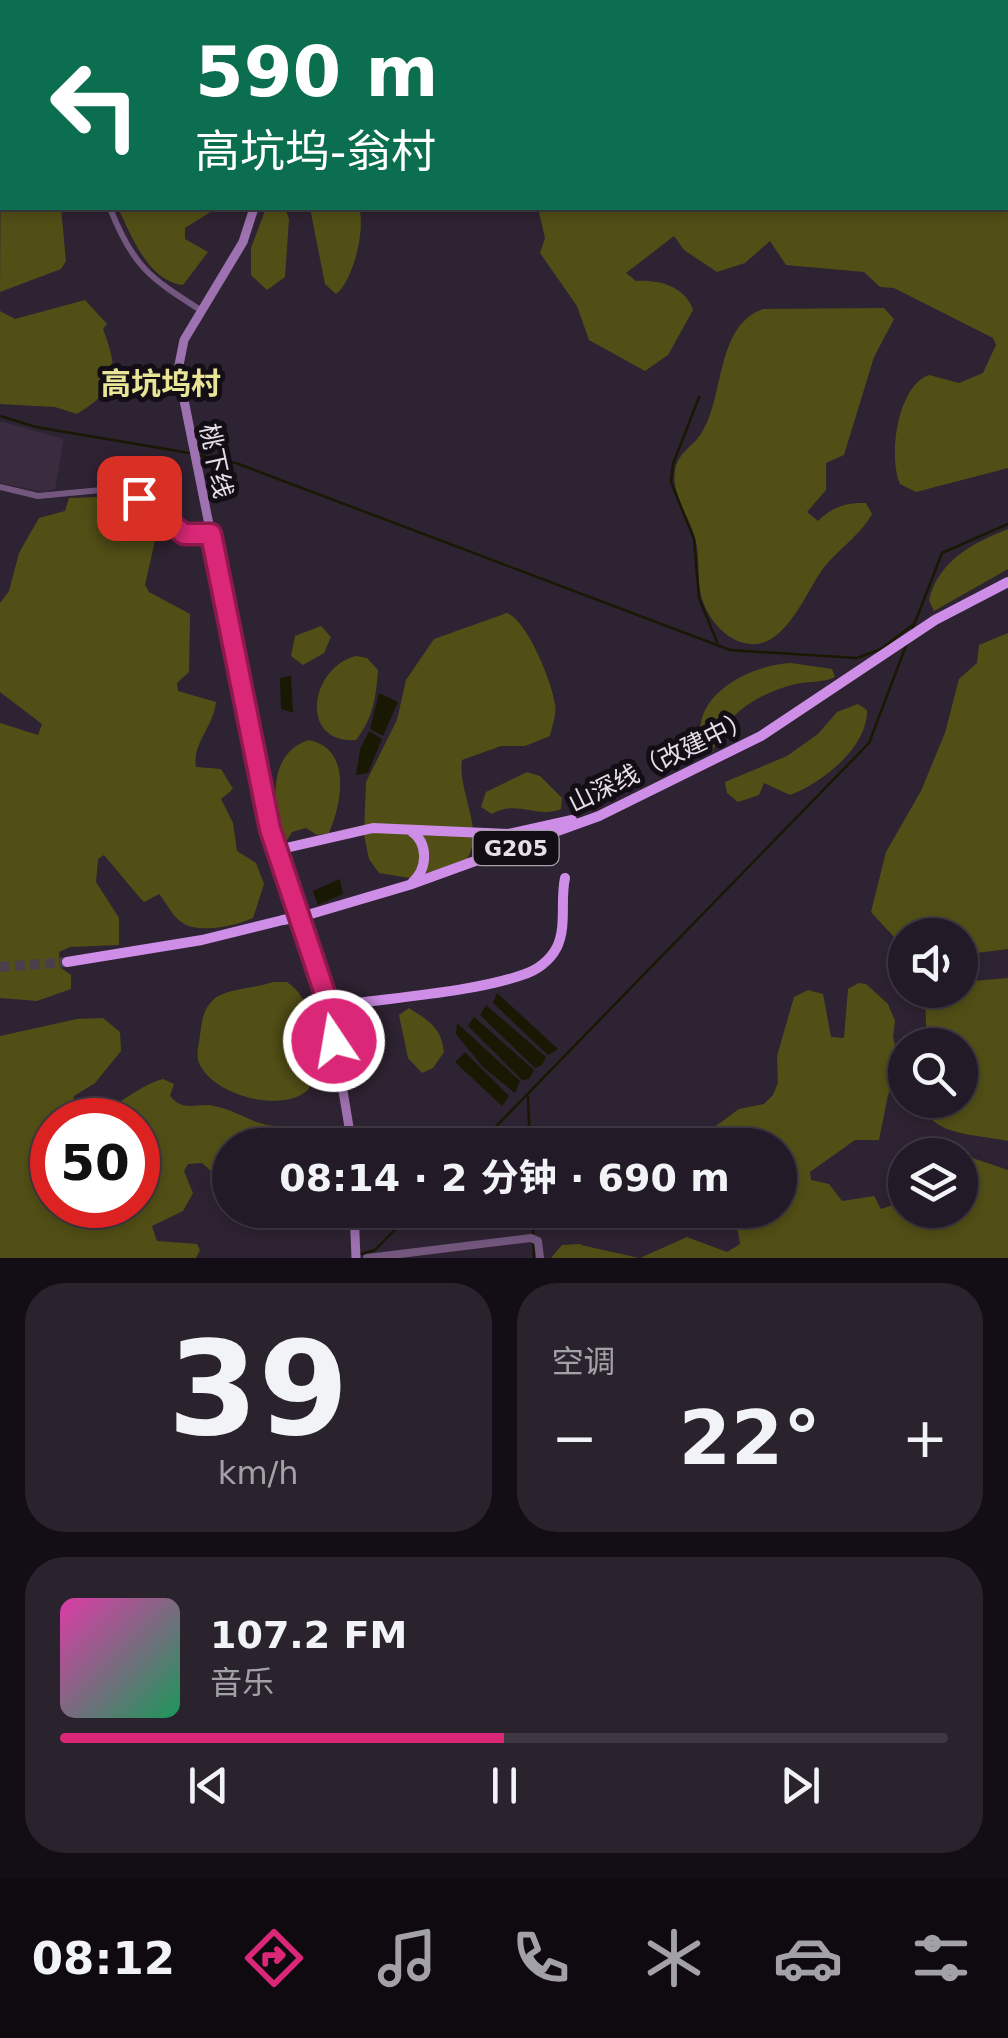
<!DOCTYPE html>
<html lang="zh">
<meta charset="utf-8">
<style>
:root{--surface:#221a26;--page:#2a232e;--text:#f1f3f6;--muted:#a2a1a7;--line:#3f3843;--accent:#db2777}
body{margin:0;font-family:"DejaVu Sans","Noto Sans SC",sans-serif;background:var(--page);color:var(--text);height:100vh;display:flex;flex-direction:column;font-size:38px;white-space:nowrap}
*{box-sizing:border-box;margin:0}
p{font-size:32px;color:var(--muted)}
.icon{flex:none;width:55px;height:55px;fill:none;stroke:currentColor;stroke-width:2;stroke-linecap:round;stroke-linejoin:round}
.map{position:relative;height:1258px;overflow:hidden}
.side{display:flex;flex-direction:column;gap:25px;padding:25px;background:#130e15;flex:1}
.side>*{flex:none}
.banner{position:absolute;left:0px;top:0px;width:1010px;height:210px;box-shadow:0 5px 15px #0003,0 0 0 2px var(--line);background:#0b6e4f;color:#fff;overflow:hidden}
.controls{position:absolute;left:888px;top:918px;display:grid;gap:20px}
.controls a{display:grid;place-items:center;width:90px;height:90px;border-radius:50%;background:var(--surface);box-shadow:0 5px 15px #0003,0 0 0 2px var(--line);font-size:50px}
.speed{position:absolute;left:30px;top:1098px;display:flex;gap:20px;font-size:50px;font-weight:700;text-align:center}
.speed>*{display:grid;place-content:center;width:130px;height:130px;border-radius:50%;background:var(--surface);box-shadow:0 5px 15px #0003,0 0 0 2px var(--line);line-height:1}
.speed .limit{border:15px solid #d22;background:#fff;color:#111}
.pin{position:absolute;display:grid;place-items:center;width:85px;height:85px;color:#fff;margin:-42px;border-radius:20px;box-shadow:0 5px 15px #0006}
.me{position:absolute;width:110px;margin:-55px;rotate:348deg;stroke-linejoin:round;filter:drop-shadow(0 0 8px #0008)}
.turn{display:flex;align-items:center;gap:35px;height:210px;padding:0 30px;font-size:45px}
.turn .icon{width:130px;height:130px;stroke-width:2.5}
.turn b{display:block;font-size:70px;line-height:85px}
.big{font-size:75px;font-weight:700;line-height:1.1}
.side .widget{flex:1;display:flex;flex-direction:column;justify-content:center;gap:15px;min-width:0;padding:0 35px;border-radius:40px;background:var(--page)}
.side .dial{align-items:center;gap:0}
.dial b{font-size:130px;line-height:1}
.song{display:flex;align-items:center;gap:30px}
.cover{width:120px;height:120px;border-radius:15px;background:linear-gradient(135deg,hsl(320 70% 55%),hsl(150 70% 35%))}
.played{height:10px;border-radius:5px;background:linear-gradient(90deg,var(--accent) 50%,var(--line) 50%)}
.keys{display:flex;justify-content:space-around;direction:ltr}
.heat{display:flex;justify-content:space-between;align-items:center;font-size:55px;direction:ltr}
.side .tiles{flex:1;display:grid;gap:25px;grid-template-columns:1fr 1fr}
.widget:last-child{grid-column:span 2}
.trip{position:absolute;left:212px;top:1128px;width:585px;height:100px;border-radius:50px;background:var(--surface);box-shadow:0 5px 15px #0003,0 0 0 2px var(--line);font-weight:700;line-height:100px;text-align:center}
.tabs{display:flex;height:160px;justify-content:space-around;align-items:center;background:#0e0a0f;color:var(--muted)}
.tabs .icon{width:70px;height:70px}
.tabs .selected{color:var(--accent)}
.tabs b{font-size:45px;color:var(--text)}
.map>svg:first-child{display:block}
</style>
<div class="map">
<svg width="1008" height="1258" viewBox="0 0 1008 1258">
<rect width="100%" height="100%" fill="#2e2332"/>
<path fill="#3a2b3f" d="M0,421L64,439L55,489L44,492L0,483Z"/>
<path fill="#524f16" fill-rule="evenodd" d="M0,0H155L156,2H2V74Z
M515,0H1008V43V2Z
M1,128L2,208H61L66,261L61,269L0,292Z
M118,208H217L185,228V239L208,252L183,285C148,281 131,235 118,208Z
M266,208H285L289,219L285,277L267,290L251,275V248Z
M310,208H359C366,228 353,282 336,294L325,284Z
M538,208L1008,211V468L916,492L900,484C888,457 897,386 929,375L959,383L983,373L996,345L993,338L894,288L880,287L864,272L786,265L770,241L745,263L717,272L684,250L674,236L626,273L636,281C659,279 686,287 693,310L668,355L645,371L589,340L577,306L540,253L545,238Z
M85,300L107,324L103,329C120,373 117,389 77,414L55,407L0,404V311L15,319Z
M884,308L894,319L874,357L844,455L826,463V490L807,512L818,521C832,507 846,502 866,503L872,514C860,536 837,550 822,570C808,590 798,616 779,633C748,662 709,629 701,595C697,579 700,559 696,542C691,518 671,496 675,470C678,453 692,447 701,434C725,398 715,326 763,309Z
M101,497C133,502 141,508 156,536L145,585L149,592L190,614L189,672L177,683L178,691L216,702C214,726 192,743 196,767L221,769L233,789L221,799L233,823L237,851L256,863L264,884L253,918C236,926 196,935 180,921C172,915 166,902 159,894L144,902L140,898L104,855L98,859L96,882L119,918V945L70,947L59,952L60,967L71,975V989L37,1001L0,998V723L38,735L42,724L0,692V603L9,591L19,553L39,518L65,511L69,498Z
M1008,529V569L934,611L929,600C939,560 973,543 1008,529Z
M507,613C527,620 552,682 555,704C557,713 552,726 550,736L525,746H501L462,760C457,792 486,829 466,861L410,878L379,873L369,859L364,835L366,782L397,720L406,680L434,639Z
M321,626L331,637L324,653L303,665L291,656L295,636Z
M1008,633V949L960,955V935H905V949L871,912L886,852L921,791L945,733L959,679L977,663L979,645Z
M356,656L367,658L378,670C376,698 373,718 356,740C298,744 310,667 356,656Z
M791,663L832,669L835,677C822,683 810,681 796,684C760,692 720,717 713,752L703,748C686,697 749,665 791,663Z
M858,704L867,710C868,747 822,783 790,795L764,783L759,795L738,802L727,793L725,782L787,756L818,734L837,712Z
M309,740C352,749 342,802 329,833L317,835L306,828L292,832L286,842C272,809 266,753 309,740Z
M527,772L540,776L562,798L561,809C538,819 516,799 492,814L481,807L486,792Z
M1008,978V1141C977,1134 929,1137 921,1100H960V1045H927L925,1000L935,990H960V982Z
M273,982H287C320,1004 315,1055 309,1089C284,1114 215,1096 200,1065C195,1056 199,1045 200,1035C202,1021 203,1009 214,999C225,989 257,988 273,982Z
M859,983L866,984L888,1004L895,1021L893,1037L900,1067L888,1095L879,1140H855L810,1172L811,1180L829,1184L842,1201L874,1196L881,1209L893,1205L905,1179V1210H960V1155H929L943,1148L1008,1170V1258H640L687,1237L727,1252L740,1244L738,1231L697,1210H780V1145H680L705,1134L739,1109L764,1104L773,1095L778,1083L777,1056L794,997L808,990L823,994L831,1037L844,1038L848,989Z
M409,1008C429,1021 441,1027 444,1052L433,1068L422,1073L408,1058L399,1015Z
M103,1018L120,1032L121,1051L95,1083L74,1096L72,1109L77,1115C113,1116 131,1088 163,1079L174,1084L170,1096C184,1113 197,1102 214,1106C232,1109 249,1121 267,1125C279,1127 288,1125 298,1131L301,1145H230V1188L202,1163L188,1164L184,1171L193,1193L183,1211L152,1226L157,1241L197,1244L200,1250L196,1258H0V1036L77,1019ZM52,1120H138V1205H52Z
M581,1244V1245L639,1258H551L562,1245Z"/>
<path fill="#191803" d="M291,676L293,712H291L281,709L280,678Z
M379,693L398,702L383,736L370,729Z
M369,731L382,739L368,773L356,775L360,749Z
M340,879L343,894L318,905L313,891Z
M497,993L558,1049L548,1055L493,1003Z
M486,1005L546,1057L542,1065L535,1068L480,1015Z
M474,1017L534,1070L529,1079L522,1080L468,1026Z
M457,1023L520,1081L515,1093L483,1067L456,1034Z
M465,1052L509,1096L502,1106L455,1062Z"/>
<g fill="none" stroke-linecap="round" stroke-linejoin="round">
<path stroke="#191803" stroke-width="2.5" d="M699,397L673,464L671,482L694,539L699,598L717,642
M0,416L36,427L189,453
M197,455L236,463L730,650L857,658L881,649L914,624
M912,630L942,553L1008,524
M528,1097L530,1145
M478,1145L869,743L907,643
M532,1210L534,1258
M360,1254L375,1250L414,1210"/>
<path stroke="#4a3f4d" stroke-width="10" stroke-dasharray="10 5" stroke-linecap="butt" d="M0,967L67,962"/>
<path stroke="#73577f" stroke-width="6" d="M0,85L2,87
M110,208C133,267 150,278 202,311
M0,487L38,496L101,490L139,498L184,534H211"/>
<path stroke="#73577f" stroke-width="8" d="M367,1258L531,1238L538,1241L540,1258"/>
<path stroke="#9e71b0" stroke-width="9" d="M349,0V2
M254,208L243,242L184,340L178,370L270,829L329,1007L352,1145
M354,1210L356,1258"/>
<path stroke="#ce8ee8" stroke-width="10" d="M410,830C429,843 428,868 412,883
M277,850L373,828L508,834L572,820
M304,916L409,885L599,816L761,736L935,620L1008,582
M67,962L202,940L283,920
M329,1007C384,998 471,993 522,975C536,971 550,961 557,947C567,926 560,900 565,878"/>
<path stroke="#ce8ee8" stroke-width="10" d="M283,920L304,916"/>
</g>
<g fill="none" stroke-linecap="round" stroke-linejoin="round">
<g stroke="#8e194d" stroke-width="25">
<path id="route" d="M139,498L184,534H211L270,829L329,1006L334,1041"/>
</g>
<use href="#route" stroke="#db2777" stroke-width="18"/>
</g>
<g text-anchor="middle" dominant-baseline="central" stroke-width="10" stroke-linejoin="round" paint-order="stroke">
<rect fill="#130e15" stroke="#a7a0a9" stroke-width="2.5" x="473.5" y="831" width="85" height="34" rx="8"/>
<g font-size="22" font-weight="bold" fill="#e6dee9">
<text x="516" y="848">G205</text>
</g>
<g font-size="25" fill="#e6dee9" stroke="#130e15">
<text transform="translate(216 461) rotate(78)">桃下线</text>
<text transform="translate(660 761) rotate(-26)">山深线（改建中）</text>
</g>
<g font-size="30" font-weight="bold" fill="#e8e596" stroke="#130e15">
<text x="161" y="383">高坑坞村</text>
</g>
</g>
</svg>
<div class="controls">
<a><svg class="icon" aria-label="sound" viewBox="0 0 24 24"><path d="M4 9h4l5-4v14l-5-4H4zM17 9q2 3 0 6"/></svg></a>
<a><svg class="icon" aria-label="search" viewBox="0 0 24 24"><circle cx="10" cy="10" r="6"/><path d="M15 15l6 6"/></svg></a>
<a><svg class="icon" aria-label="layers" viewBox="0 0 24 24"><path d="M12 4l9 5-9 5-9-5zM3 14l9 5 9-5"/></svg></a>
</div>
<div class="speed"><div class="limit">50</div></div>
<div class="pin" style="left:139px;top:498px;background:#d93025"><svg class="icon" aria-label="arrive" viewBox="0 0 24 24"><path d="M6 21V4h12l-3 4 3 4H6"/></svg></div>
<svg class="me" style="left:334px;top:1041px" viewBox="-20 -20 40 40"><circle r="17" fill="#db2777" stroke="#fff" stroke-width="3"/><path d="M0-11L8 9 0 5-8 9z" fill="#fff"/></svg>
<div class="trip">08:14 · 2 分钟 · 690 m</div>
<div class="banner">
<div class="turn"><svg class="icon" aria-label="left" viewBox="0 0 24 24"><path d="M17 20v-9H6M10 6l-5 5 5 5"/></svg><div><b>590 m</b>高坑坞-翁村</div></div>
</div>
</div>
<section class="side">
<div class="tiles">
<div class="widget dial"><b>39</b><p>km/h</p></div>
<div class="widget"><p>空调</p>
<div class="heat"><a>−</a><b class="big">22°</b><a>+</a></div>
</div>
<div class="widget">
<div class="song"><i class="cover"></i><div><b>107.2 FM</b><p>音乐</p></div></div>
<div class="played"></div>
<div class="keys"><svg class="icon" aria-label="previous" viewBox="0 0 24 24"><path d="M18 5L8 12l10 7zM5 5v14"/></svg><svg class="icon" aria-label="pause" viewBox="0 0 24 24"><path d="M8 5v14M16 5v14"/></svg><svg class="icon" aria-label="next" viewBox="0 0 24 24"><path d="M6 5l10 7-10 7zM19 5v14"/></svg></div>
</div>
</div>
</section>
<nav class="tabs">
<b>08:12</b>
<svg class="icon selected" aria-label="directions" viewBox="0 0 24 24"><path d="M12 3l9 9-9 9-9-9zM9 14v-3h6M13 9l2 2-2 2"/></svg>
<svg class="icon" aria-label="music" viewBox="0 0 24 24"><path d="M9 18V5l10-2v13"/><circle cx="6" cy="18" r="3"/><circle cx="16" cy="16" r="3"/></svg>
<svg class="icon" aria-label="phone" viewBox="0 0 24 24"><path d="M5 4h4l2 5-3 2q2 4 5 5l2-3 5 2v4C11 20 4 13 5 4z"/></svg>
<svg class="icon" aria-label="climate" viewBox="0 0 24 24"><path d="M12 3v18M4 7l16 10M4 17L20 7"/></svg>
<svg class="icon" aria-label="car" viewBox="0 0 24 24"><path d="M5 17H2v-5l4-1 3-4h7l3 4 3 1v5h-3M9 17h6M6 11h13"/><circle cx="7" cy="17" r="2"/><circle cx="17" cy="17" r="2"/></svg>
<svg class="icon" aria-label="filters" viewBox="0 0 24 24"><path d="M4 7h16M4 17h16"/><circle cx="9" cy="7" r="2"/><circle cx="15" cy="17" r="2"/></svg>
</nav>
